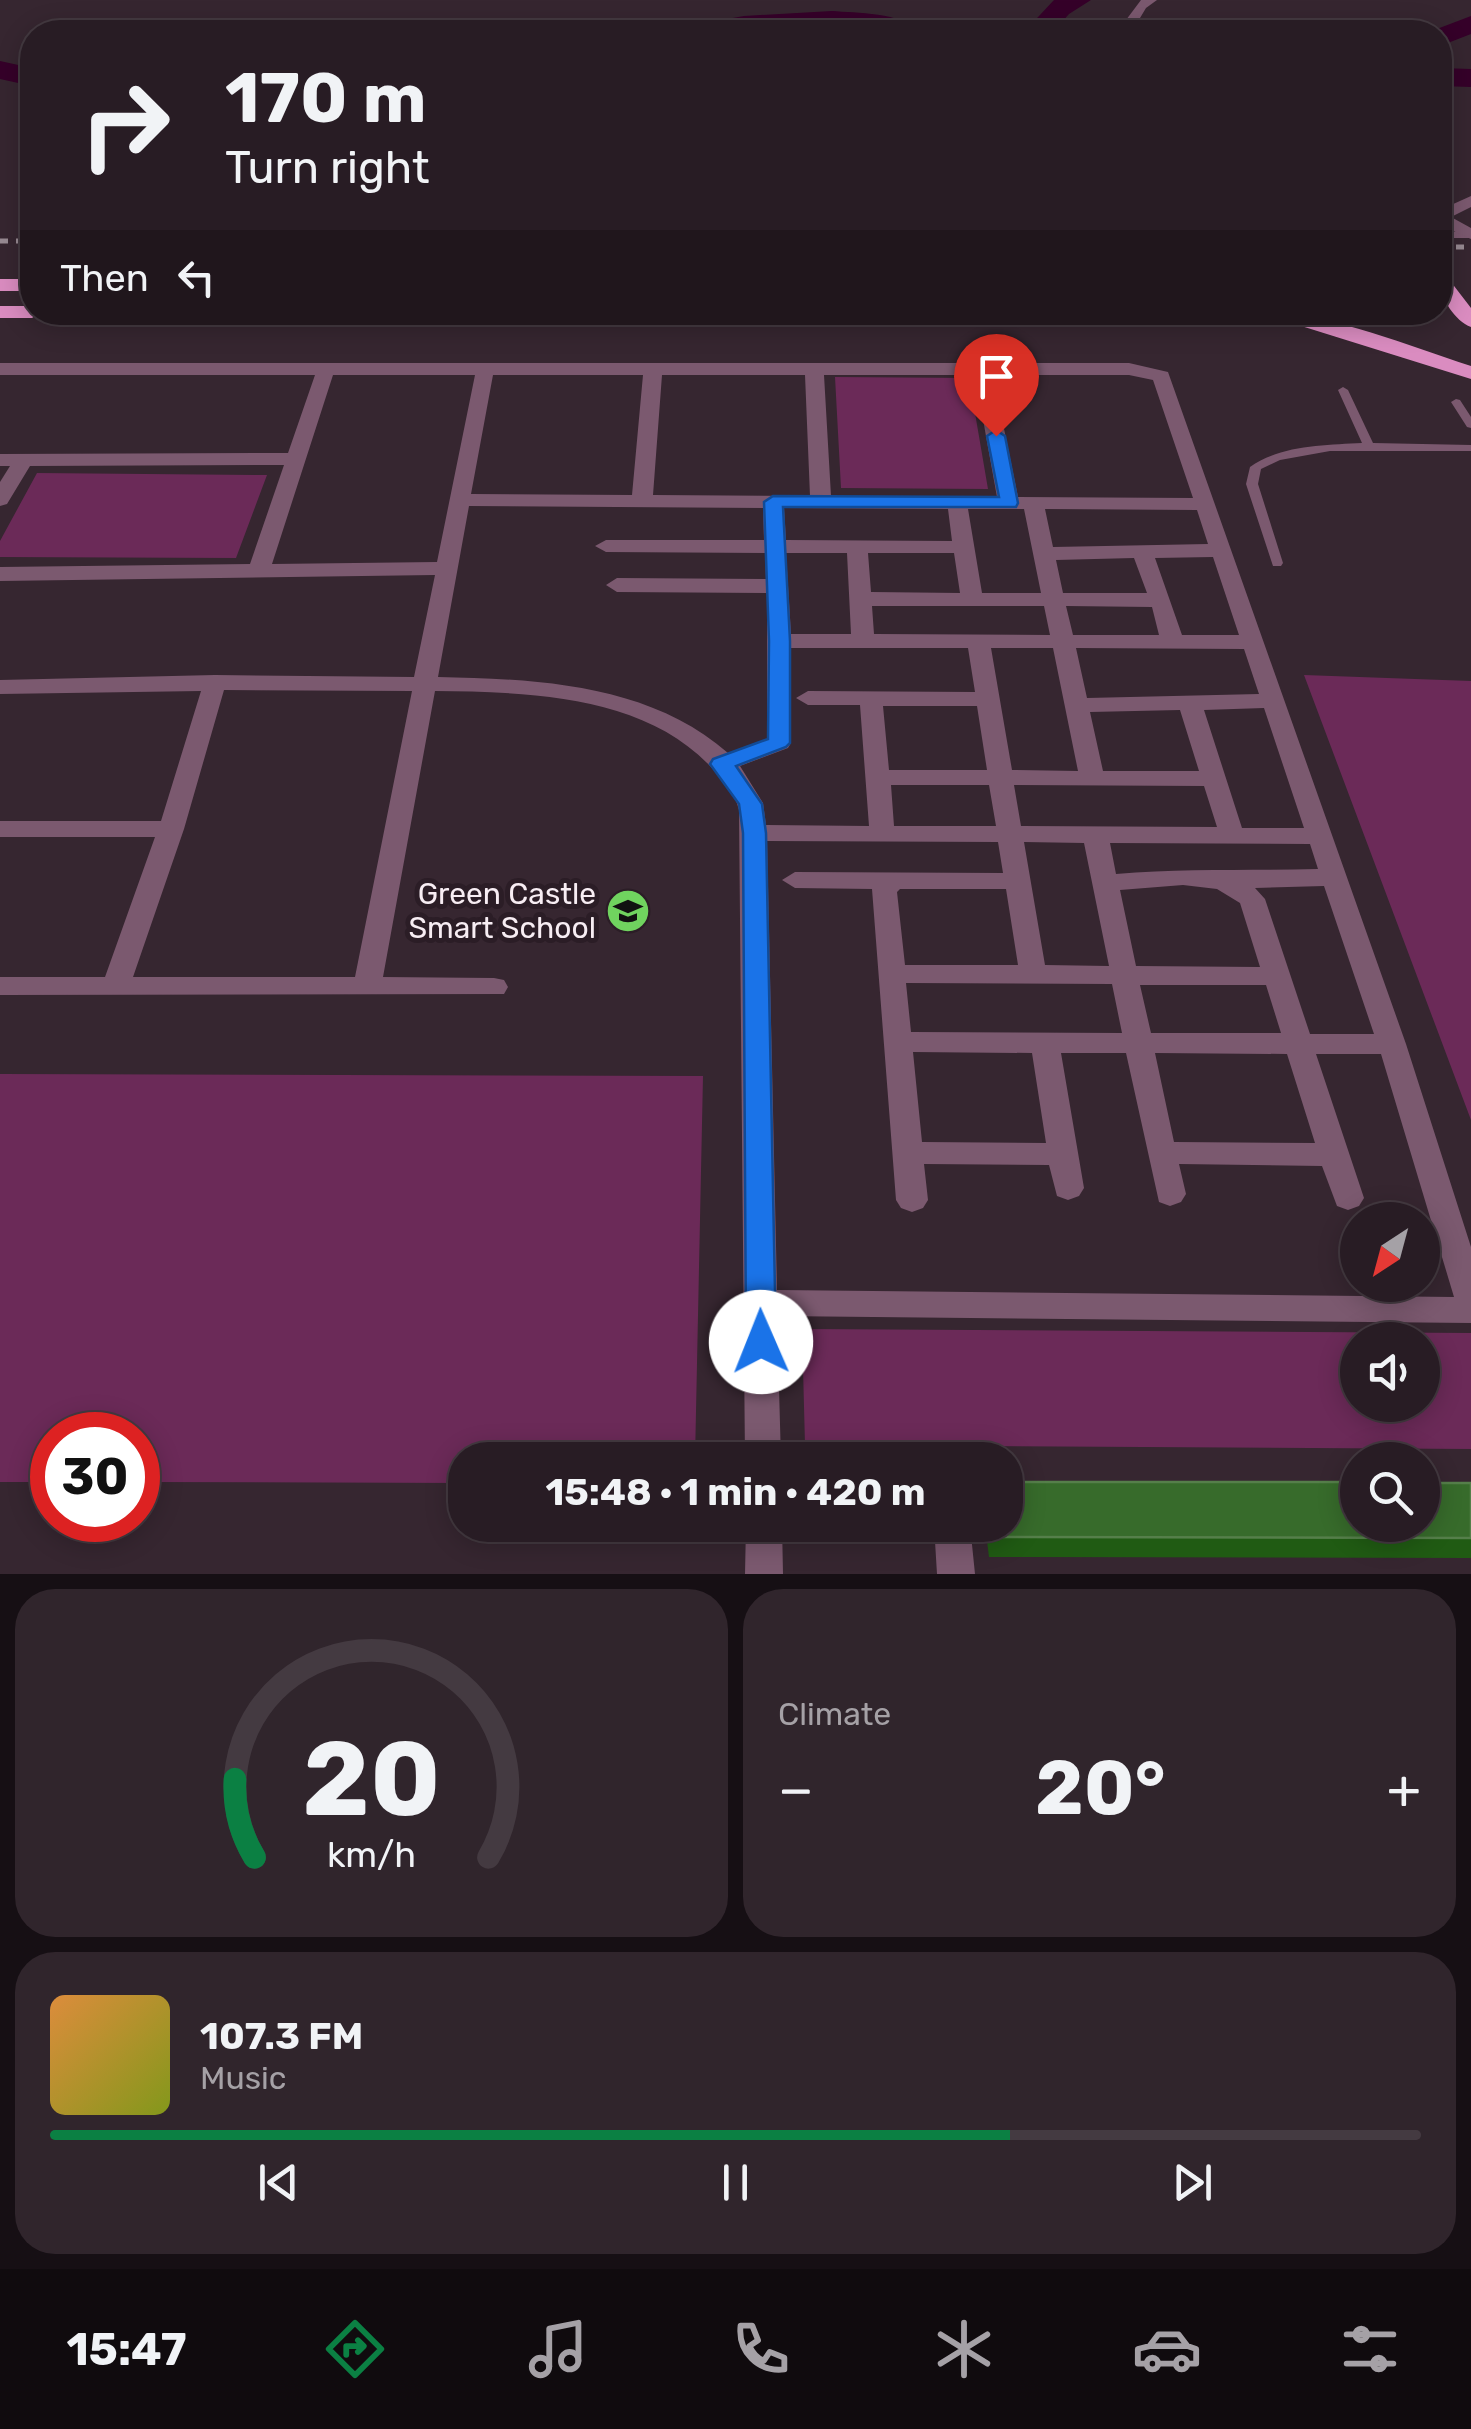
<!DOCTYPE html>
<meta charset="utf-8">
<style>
:root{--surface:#281c24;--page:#30252c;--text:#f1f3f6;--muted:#a5a1a6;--line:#443a41;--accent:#0b8043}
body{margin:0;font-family:Rubik,sans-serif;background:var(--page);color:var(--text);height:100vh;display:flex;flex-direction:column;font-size:38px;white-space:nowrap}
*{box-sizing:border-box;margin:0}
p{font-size:32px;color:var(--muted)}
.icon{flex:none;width:55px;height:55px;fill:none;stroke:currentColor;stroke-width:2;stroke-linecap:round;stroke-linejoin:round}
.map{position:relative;height:1574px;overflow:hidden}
.drawer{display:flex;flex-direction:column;gap:15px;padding:15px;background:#160f14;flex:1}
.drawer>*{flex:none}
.top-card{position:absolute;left:20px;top:20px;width:1432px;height:305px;border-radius:40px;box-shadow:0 5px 25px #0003,0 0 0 2px var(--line);background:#281c24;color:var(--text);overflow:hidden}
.needle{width:65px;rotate:216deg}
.buttons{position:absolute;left:1340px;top:1202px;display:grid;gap:20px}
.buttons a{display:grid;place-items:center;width:100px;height:100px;border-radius:50%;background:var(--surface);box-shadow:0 5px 25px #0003,0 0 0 2px var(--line);font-size:50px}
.speed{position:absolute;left:30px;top:1412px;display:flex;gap:20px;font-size:50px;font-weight:700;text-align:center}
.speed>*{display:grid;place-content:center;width:130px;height:130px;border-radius:50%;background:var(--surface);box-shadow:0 5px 25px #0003,0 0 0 2px var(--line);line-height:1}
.speed .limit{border:15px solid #d22;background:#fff;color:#111}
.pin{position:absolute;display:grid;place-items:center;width:85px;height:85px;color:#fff;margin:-102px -42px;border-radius:50% 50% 50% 0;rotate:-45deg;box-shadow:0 0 10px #0007}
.pin .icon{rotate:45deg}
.me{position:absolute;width:110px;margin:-55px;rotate:359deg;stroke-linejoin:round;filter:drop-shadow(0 0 8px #0008)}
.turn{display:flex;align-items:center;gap:35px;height:210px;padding:0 40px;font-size:45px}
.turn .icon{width:130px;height:130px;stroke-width:2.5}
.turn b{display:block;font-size:70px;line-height:85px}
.then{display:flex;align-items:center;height:95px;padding:0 40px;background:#0003;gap:20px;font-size:38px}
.big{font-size:75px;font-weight:700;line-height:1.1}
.drawer .tile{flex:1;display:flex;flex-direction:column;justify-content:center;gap:15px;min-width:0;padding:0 35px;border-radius:40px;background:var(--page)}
.drawer .dial{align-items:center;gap:0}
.dial svg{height:260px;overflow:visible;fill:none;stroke:var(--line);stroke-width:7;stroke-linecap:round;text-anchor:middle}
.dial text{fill:var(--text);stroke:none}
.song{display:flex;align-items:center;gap:30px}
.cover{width:120px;height:120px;border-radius:15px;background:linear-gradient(135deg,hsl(30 70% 55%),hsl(70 70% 35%))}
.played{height:10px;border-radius:5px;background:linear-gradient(90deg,var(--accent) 70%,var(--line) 70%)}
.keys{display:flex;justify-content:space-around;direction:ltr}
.heat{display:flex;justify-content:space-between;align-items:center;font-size:55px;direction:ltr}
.drawer .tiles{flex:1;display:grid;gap:15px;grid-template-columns:1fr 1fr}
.tile:last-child{grid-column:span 2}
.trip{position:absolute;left:448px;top:1442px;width:575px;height:100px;border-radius:40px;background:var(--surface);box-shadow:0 5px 25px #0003,0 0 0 2px var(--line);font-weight:700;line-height:100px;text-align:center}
.tabs{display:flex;height:160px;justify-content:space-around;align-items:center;background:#100b0e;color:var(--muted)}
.tabs .icon{width:70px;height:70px}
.tabs .on{color:var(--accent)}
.tabs b{font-size:45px;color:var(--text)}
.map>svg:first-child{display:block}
</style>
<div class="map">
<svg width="1471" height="1574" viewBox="0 0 1471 1574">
<rect width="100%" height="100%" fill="#362630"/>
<path fill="#6b2a58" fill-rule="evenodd" d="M835,377L969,378L988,489L841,488Z
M37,473L267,475L236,558L0,557V541Z
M1304,675L1471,681V1120Z
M0,1074L703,1076L695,1460H465V1483L138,1482V1435H52V1482H0Z
M802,1329L1471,1333V1449L805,1445ZM1422,1340V1405H1358V1340Z"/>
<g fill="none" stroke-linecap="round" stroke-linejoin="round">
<path fill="#350029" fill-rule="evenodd" d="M1054,0H1091L1069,14L1053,32H1024Z
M832,11C856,13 902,12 919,32L832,28L683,32L687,26L744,16Z
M1471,16V34L1440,46V32H1429Z
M0,61L32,68V86L0,79Z
M1440,68L1471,69V87L1440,86Z"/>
<path fill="#7b596f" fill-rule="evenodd" d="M1440,232H1471V238H1440Z
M1343,387L1348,390L1373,443L1471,445V451H1330L1280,460L1261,469L1258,484L1283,563L1281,566H1273L1246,484L1250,467C1281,445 1325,445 1362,443L1338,390Z
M1456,399L1460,400L1471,417V428L1467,427L1451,402Z"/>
<path fill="#7b596f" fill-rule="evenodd" d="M1141,0H1157L1146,8L1134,28L1135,32H1123L1120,28Z
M1471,196V207L1451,217L1471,228V239L1440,225V210Z
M0,363H1129L1168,372L1406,1044L1471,1247V1323L777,1316L781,1460H745L739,810C734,790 723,780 710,766C643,695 529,692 435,691L383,977L494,978L504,980L508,987L504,994L0,995V977H105L155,837H0V821H161L201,691L0,694V680L215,675L414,677L435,575L0,581V567L250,564L284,465L30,466L7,504L0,506V482L10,466H0V454L288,453L315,375H0ZM333,375H475L437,562L272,564ZM493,375H643L632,495L471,494ZM662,375H805L810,496L653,495ZM824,375H975L997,497L831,496ZM993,375H1129L1153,380L1193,498L1018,497ZM469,506L763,508L764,540H606L595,546L606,552L765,553L766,579L617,578L606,585L617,592L767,593V739L728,753C649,684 538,679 438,677ZM784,508L948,509L952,541L786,540ZM968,509H1024L1041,593H982ZM1045,509L1197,510L1208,544L1053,547ZM786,553H847L851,634H791ZM868,553H954L960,593L871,592ZM1213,557L1239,635H1182L1155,558ZM1134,558L1147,593H1063L1056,560ZM872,606H1044L1050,635L874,634ZM1066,606L1152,607L1159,635H1073ZM791,648H968L975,692L808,691L796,698L808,705H860L869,826L766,825L763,803L740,766L788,748L791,743ZM991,648H1053L1078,771L1012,770ZM1076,648L1244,649L1259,694L1087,698ZM224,690L412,691L355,977H133L184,829ZM883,706H977L987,770H889ZM1264,708L1304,828H1242L1204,710ZM1180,710L1199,771H1103L1090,712ZM891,785H989L996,826H894ZM1014,785L1204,786L1217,827L1021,826ZM767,841L998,842L1003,873L795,872L782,880L795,888L872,889L896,1200L901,1208L912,1212L923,1208L928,1200L924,1164L1049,1165L1057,1196L1068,1200L1079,1196L1084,1188L1061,1053H1126L1159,1202L1170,1206L1181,1202L1186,1194L1179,1164L1322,1166L1337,1206L1348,1210L1359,1206L1364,1198L1316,1054H1381L1454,1297L777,1290ZM1024,842L1084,843L1109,966L1045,965ZM1110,843L1310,844L1318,869C1250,871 1184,868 1116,874ZM1183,885L1217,889L1240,903L1260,967L1136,966L1120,890ZM1324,886L1374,1034H1310L1265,899L1255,888ZM900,889H1006L1018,965H905L897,892ZM906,983L1112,984L1122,1033L911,1032ZM1140,985H1266L1281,1033H1151ZM913,1052L1032,1053L1046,1143L922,1142ZM1155,1053L1287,1054L1315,1143L1174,1142Z
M746,1525H782L783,1574H745Z
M934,1525H970L975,1574H937Z"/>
<path fill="#da8cc0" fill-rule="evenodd" d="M0,279H32V291H0Z
M1440,281L1451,282L1471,308V327C1455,321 1440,298 1440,281Z
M0,306H32V312H41L32,318H0Z
M418,312H543L534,318H427Z
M1256,312C1330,312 1401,344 1471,366V379Z"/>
<path stroke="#978a92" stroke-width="5" stroke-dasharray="8 8" stroke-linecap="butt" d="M0,241H32
M1440,247H1471"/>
</g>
<path fill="#205b13" d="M1471,1483V1558L989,1557L985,1525H1005Z"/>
<path fill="#376b2b" stroke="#557f4a" stroke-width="2.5" d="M1005,1482H1358V1525H1422V1483H1471V1538L991,1537L990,1525H1005Z"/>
<path fill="#1a73e8" stroke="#114b97" stroke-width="2.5" d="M996,430L1005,436L1018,503L1016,507H783L790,641V743L786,747L736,766L762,804L766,833L776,1342L772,1351L761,1354L750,1351L746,1342L743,833L739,804L710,764L713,759L768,739L769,641L764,502L773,496L999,497L987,436Z"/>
<defs>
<g id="school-disc" transform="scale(2.25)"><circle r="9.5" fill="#70d35f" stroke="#2b1d26"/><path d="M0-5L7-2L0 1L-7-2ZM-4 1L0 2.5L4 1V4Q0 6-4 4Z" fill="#111"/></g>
</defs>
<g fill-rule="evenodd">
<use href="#school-disc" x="628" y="911"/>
</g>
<g text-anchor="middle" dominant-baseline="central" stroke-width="10" stroke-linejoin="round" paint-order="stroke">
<g font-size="30" fill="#f7edf3" stroke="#2b1d26" text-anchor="end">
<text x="596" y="894">Green Castle<tspan x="596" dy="34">Smart School</tspan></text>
</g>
</g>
</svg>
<div class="buttons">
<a><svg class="needle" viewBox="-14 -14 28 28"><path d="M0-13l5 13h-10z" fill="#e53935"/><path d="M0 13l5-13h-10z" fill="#a5a1a6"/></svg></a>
<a><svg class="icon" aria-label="sound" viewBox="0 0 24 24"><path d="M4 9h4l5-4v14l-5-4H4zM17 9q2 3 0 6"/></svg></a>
<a><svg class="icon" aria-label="search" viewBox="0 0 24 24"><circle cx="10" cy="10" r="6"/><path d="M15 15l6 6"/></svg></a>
</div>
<div class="speed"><div class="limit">30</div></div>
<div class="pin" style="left:996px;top:436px;background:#d93025"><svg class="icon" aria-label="arrive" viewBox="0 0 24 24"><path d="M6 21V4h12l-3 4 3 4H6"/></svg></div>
<svg class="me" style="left:761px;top:1342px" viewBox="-20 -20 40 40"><circle r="19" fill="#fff"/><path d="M0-13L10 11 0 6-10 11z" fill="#1a73e8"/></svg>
<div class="trip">15:48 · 1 min · 420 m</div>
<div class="top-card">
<div class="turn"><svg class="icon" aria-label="right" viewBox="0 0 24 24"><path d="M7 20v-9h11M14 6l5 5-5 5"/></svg><div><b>170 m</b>Turn right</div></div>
<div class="then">Then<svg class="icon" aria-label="left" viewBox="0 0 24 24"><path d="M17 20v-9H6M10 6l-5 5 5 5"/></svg></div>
</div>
</div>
<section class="drawer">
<div class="tiles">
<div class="tile dial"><svg viewBox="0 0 100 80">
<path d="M14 69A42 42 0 1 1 86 69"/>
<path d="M14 69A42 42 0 0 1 8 45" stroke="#0b8043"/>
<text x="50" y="56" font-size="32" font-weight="700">20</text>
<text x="50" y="72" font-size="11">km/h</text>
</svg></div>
<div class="tile"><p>Climate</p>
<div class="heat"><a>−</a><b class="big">20°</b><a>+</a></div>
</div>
<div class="tile">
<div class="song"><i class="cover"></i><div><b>107.3 FM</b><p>Music</p></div></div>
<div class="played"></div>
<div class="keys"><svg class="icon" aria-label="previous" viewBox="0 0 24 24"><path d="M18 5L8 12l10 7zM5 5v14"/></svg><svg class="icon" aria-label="pause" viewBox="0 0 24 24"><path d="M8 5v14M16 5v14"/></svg><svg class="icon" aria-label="next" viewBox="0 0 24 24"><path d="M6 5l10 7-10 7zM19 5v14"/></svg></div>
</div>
</div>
</section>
<nav class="tabs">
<b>15:47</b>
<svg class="icon on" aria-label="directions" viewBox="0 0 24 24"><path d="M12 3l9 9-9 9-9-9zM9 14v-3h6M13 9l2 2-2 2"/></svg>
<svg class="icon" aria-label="music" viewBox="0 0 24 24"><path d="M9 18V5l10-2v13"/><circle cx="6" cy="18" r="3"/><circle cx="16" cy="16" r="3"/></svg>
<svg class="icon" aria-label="phone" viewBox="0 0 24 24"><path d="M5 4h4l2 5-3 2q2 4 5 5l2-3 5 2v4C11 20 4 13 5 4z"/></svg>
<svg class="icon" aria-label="climate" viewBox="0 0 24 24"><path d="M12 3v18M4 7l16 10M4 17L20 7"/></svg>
<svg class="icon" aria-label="car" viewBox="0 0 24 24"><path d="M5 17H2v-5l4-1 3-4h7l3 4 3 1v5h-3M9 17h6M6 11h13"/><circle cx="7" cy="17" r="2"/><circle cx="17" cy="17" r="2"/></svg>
<svg class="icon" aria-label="filters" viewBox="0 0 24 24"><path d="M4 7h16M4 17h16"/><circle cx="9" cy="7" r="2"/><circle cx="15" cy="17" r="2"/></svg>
</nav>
